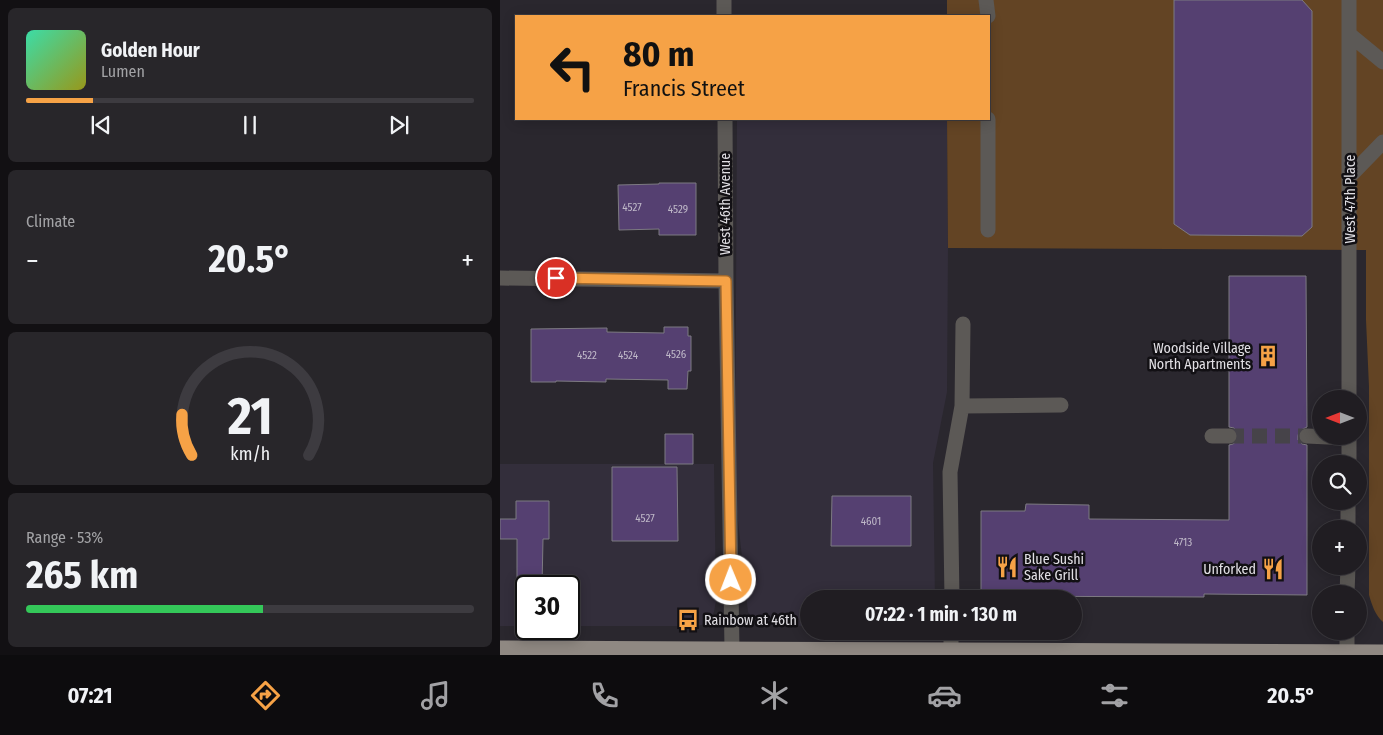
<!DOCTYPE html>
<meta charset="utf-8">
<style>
:root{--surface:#201d22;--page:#28262a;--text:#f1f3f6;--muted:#a2a2a5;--line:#3d3b40;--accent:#f6a246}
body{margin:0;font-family:"Fira Sans Condensed",sans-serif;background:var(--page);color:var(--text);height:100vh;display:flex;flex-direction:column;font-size:19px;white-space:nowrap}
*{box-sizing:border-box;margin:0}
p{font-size:16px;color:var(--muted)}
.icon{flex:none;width:28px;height:28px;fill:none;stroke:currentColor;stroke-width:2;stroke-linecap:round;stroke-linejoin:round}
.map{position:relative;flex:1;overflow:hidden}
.side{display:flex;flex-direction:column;gap:8px;padding:8px;background:#121013;width:500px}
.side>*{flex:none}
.hud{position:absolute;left:15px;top:15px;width:475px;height:105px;border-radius:0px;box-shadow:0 2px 12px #0003,0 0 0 1px var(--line);background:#f6a246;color:#111;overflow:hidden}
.needle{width:32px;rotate:270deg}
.buttons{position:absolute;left:812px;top:390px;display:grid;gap:10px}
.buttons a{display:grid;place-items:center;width:55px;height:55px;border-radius:50%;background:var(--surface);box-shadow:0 2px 12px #0003,0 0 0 1px var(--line);font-size:25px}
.speed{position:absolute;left:15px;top:575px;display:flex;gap:10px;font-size:25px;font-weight:700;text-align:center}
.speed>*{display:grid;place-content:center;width:65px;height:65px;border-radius:50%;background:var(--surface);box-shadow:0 2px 12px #0003,0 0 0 1px var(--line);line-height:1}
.speed .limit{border:2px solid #111;border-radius:8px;background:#fff;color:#111}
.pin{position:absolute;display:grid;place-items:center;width:42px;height:42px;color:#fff;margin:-21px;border:2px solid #fff;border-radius:50%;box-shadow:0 1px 5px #0007}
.me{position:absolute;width:55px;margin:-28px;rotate:359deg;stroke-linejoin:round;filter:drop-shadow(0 0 4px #0008)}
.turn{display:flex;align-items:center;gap:18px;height:105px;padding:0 25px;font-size:22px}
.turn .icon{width:65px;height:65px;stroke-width:2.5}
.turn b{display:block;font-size:35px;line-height:42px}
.big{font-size:38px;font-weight:700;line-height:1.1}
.side .card{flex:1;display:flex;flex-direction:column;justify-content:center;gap:8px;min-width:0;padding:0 18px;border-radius:8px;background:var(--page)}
.side .dial{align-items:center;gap:0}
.dial svg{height:130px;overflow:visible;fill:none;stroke:var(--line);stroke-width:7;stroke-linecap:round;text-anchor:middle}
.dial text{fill:var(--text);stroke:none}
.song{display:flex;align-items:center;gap:15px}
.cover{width:60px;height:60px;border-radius:8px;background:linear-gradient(135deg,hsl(160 70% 55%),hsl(60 70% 35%))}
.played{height:5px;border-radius:2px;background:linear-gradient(90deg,var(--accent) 15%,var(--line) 15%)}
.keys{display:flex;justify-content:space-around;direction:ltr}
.heat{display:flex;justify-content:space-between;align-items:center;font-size:28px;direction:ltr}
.charge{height:8px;border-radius:4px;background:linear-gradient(90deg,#34c759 53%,var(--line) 0)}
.trip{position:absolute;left:300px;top:590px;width:282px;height:50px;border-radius:25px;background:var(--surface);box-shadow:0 2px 12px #0003,0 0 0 1px var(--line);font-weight:700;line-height:50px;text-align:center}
.tab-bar{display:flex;height:80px;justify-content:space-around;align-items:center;background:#0d0c0e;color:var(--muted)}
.tab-bar .icon{width:35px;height:35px}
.tab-bar .current{color:var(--accent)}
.tab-bar b{font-size:22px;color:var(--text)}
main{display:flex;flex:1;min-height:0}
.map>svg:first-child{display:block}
</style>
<main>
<section class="side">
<div class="card">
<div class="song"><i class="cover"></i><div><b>Golden Hour</b><p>Lumen</p></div></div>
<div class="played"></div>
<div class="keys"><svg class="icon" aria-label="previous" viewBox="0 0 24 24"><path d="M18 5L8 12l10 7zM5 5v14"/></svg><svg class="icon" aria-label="pause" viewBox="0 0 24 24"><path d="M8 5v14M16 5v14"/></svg><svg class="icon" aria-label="next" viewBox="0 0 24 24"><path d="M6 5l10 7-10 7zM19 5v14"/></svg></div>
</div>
<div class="card"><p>Climate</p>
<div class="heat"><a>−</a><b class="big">20.5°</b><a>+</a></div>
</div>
<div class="card dial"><svg viewBox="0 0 100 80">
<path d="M14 69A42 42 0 1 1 86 69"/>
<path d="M14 69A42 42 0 0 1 8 44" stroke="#f6a246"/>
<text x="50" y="56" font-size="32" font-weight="700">21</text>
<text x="50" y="72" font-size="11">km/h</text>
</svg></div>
<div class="card"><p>Range · 53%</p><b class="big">265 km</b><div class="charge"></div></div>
</section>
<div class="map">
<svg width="883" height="655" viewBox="0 0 883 655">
<rect width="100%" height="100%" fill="#2a272e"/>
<path fill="#332e3b" d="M237,119H447L448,248L447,392L433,463L435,599H309V626L263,625L257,624L248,612L236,503L235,471Z
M0,464H214L216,601L214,612L209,620L202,625L193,626H69V586H26V626H0Z"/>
<path fill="#634424" d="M447,0H883V622C875,615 872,605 869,595V387L866,320V250L448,248L447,119H489V16H447Z"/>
<path fill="#554071" stroke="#7d7a82" d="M674,0H802L812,11V227L802,236L690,235L674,224Z
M159,183H196V235H159V229L119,230L118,185L159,184Z
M729,276H806L807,427L799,431L798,436V440L802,444L807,445V595L704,594V597L481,596V511H525L526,504L589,505V519L729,520V445L733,444L737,441L738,436L737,432L734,428L729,427Z
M164,327H188V336H191V371H188L187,389H168V380L106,379V382L56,381V382H31V329L107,328V332L164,333Z
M165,434H193V464H165Z
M112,467H177L178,541H112Z
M332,496H411V546H331Z
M16,501H49V539H43L42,586H17V539H0V519H16Z"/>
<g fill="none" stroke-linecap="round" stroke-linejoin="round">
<path stroke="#464349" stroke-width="15" stroke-dasharray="15 8" stroke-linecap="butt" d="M729,436H807"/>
<path stroke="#5c5956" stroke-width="15" d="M224,0V16
M486,0L488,16
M849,34L883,62
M225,119L226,281L232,649
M850,176L883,142
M488,230V119
M0,278L226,281
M849,399V0
M462,406L463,324
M712,436H729
M807,436L849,438
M849,464V436
M848,529V501
M847,594L848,566
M452,599L450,472L462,406L561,405
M847,652V631
M451,655V631"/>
<path stroke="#8f8882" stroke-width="15" d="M0,648L883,652"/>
</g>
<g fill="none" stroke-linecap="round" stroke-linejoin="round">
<g stroke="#a0692e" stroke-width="12">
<path id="route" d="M56,278L226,281L231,580"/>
</g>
<use href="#route" stroke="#f6a246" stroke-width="9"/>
</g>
<defs>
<g id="building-bare" transform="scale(1.725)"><path d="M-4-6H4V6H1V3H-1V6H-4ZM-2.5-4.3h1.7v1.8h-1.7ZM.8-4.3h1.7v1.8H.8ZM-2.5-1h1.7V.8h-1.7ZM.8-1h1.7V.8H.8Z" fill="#f6a246" stroke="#121014" stroke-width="2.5" paint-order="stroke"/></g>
<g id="restaurant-bare" transform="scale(1.725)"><path d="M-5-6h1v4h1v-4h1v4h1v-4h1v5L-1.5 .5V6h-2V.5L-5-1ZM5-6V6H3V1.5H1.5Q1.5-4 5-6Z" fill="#f6a246" stroke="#121014" stroke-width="2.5" paint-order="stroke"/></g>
<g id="bus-bare" transform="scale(1.725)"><path d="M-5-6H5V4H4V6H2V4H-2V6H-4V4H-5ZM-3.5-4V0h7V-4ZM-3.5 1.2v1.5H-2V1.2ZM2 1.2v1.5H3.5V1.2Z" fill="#f6a246" stroke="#121014" stroke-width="2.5" paint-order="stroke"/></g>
</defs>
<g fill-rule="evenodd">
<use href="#building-bare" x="768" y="356"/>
<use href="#restaurant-bare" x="507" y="567"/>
<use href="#restaurant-bare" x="773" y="569"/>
<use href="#bus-bare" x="188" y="620"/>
</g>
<g text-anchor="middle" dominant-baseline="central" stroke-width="5" stroke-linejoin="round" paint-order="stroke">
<g font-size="11" fill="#bfb8c8">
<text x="132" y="207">4527</text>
<text x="178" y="209">4529</text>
<text x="176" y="354">4526</text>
<text x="87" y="355">4522</text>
<text x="128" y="355">4524</text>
<text x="145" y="518">4527</text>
<text x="371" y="521">4601</text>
<text x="683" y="542">4713</text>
</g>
<g font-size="14" fill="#e2e0e5" stroke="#121014">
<text transform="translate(850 199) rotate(-90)">West 47th Place</text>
<text transform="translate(225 204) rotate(-90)">West 46th Avenue</text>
</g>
<g font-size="14" fill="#e2e0e5" stroke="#121014" text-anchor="end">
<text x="751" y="348">Woodside Village<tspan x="751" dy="16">North Apartments</tspan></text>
<text x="524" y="559" text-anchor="start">Blue Sushi<tspan x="524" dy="16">Sake Grill</tspan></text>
<text x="756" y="569">Unforked</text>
<text x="204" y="620" text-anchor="start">Rainbow at 46th</text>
</g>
</g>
</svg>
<div class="buttons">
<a><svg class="needle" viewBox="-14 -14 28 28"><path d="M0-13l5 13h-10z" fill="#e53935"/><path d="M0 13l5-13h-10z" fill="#a2a2a5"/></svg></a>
<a><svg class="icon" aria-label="search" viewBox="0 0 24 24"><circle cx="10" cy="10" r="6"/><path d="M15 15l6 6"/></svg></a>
<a>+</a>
<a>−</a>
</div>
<div class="speed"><div class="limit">30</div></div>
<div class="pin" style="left:56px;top:278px;background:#d93025"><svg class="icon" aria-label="arrive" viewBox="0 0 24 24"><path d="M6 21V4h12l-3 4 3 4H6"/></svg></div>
<svg class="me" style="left:231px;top:580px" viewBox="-20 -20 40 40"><circle r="17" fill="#f6a246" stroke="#fff" stroke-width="3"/><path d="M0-11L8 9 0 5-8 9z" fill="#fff"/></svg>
<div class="trip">07:22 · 1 min · 130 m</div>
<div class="hud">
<div class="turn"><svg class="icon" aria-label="left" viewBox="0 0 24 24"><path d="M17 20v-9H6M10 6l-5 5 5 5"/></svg><div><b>80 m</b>Francis Street</div></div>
</div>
</div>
</main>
<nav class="tab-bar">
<b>07:21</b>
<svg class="icon current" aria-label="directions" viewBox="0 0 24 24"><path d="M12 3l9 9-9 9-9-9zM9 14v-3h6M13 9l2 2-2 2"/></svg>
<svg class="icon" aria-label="music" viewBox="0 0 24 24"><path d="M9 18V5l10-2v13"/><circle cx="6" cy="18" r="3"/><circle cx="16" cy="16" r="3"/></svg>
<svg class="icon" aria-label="phone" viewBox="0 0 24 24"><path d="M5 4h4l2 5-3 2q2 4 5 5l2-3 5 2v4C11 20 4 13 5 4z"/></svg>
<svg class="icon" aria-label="climate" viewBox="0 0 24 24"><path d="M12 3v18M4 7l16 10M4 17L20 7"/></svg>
<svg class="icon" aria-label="car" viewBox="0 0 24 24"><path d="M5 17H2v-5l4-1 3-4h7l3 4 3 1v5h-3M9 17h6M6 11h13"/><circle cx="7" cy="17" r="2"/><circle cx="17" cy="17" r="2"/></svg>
<svg class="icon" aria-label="filters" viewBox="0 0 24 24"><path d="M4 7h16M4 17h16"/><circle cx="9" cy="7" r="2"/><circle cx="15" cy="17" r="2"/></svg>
<b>20.5°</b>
</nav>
